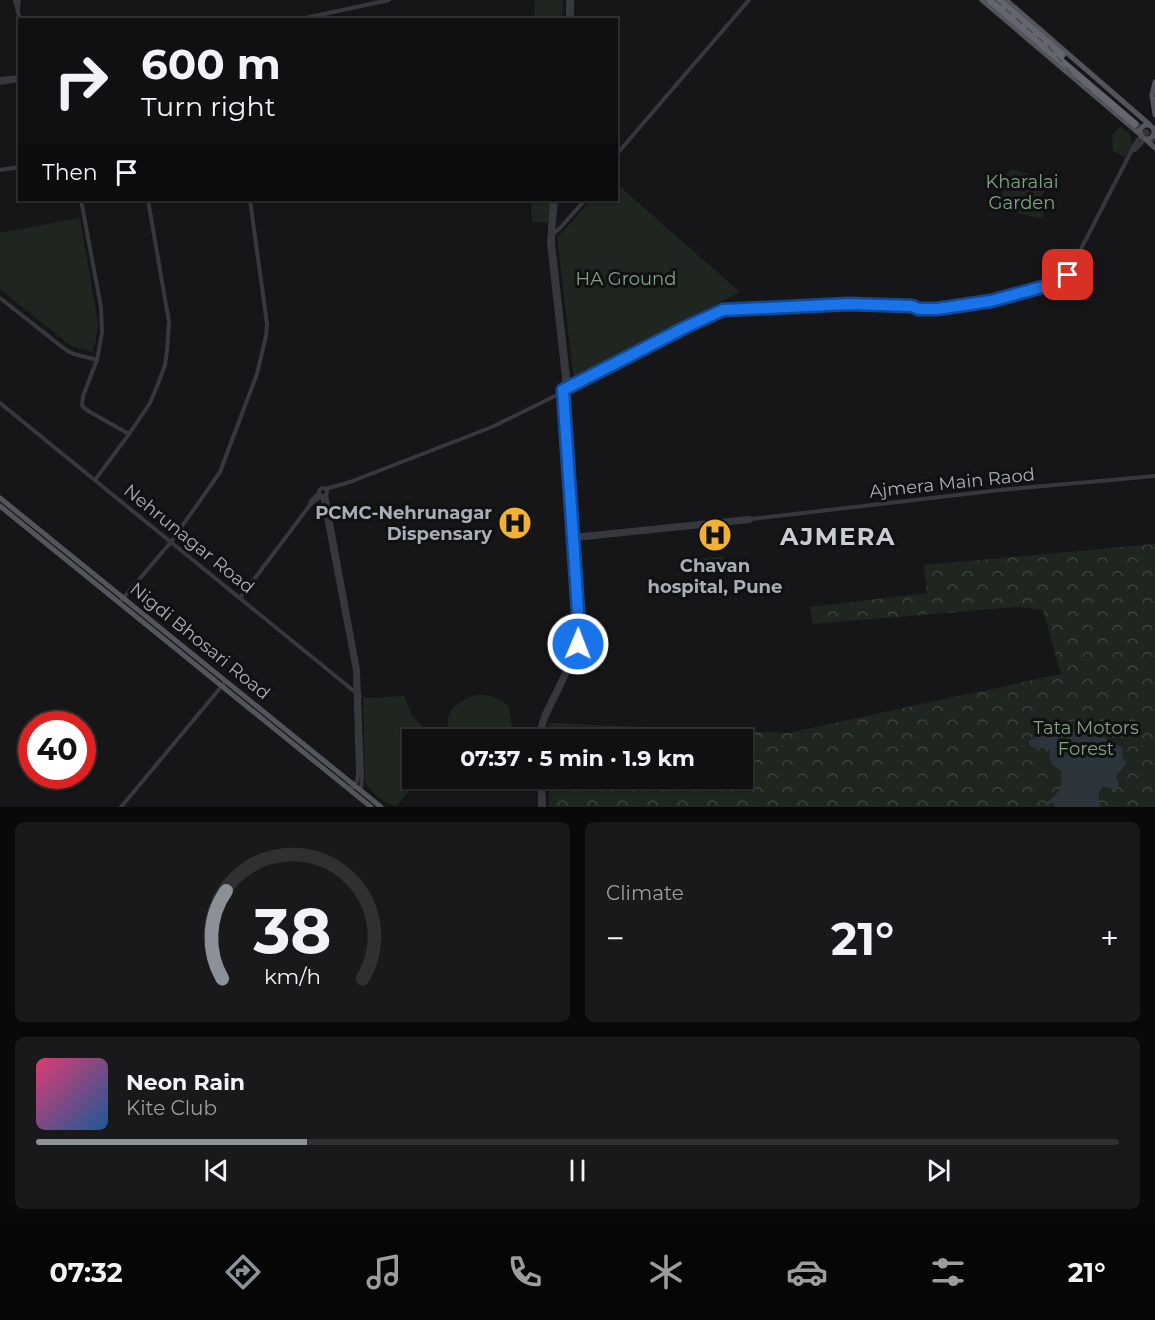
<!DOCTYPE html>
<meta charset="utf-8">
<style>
:root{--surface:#101012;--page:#19191b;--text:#f1f3f6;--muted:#9c9d9f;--line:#303032;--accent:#8c9099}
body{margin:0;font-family:Montserrat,sans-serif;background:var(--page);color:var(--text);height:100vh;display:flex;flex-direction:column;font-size:22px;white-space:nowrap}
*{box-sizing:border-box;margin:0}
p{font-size:20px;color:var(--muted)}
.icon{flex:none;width:33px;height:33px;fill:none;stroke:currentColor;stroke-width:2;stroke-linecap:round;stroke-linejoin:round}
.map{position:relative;height:807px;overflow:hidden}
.sheet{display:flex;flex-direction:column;gap:15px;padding:15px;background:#09090a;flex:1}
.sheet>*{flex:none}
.guide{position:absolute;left:18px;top:18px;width:600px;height:183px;border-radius:0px;box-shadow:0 2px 4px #0004,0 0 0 2px var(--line);background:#101012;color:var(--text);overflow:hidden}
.speed{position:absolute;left:18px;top:711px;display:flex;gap:12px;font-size:30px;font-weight:700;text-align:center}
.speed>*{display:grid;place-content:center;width:78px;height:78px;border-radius:50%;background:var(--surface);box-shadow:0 2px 4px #0004,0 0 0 2px var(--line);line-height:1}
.speed .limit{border:9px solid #d22;background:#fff;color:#111}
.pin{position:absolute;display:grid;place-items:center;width:51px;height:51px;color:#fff;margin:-26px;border-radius:12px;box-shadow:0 3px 9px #0006}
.me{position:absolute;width:66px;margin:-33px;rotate:1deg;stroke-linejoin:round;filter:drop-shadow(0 0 4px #0008)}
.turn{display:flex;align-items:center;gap:21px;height:126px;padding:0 24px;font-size:27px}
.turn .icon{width:78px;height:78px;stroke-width:2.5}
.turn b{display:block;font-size:42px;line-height:51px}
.then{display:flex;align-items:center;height:57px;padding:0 24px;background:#0003;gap:12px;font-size:22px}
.big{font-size:45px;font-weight:700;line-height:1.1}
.sheet .widget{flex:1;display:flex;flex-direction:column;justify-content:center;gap:9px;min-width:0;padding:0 21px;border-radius:9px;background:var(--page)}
.sheet .dial{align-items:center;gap:0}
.dial svg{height:156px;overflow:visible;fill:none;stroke:var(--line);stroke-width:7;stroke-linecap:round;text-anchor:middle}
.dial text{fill:var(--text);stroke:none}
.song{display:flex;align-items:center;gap:18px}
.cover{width:72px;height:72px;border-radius:9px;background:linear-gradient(135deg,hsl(340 70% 55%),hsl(210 70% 35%))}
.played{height:6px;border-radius:3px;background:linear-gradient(90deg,var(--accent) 25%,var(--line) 25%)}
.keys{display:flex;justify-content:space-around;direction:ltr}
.heat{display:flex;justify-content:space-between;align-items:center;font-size:33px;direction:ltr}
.sheet .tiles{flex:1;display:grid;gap:15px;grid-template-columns:1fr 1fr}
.widget:last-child{grid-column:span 2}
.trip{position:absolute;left:402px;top:729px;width:351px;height:60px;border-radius:0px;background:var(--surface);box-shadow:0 2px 4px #0004,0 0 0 2px var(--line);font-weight:700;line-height:60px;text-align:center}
.menu{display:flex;height:96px;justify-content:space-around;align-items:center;background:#060607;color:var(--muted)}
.menu .icon{width:42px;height:42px}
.menu .on{color:var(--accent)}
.menu b{font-size:27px;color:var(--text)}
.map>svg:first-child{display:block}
</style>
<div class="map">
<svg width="1155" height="807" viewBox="0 0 1155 807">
<defs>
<pattern id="forest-crowns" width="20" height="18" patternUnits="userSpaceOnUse" patternTransform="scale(1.5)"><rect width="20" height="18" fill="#1e261f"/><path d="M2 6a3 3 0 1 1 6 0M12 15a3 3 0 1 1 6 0" fill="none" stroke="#3c433d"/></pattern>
</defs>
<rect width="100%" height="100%" fill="#161618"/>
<path fill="url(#forest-crowns)" d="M1155,544V807H549V779L742,778V740L549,739V723L788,733L1061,674L1043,610L1019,607L813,624L810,607L927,593L924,565Z"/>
<path fill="#1e261f" d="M535,0H563L562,19H534Z
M1120,126L1130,134L1132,146L1125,157L1113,151L1112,135Z
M1012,169L1041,178L1045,186H1048L1040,198L1043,205V217L1037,218L1000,208C1001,197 1004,187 1004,176Z
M617,184L740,292L574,380L557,238L591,200H616Z
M531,200H551L548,223L532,222Z
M80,218L98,323L96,340L93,352L71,346L0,289V233Z
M724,556L727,571L699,575L691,560Z
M477,695C490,694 500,698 509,707L514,739H451C450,733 447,726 448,720C449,706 465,698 477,695Z
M404,696L413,717L424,728L426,739L412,740V778L419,779L396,807C384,802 371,794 365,782L363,698Z"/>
<path fill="#2c353c" d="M1080,729H1091V733L1100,738L1104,737C1110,742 1116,744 1123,748L1122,758L1127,763L1116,776L1117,780L1119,781L1116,793L1111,788L1103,786L1098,794L1100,807H1054L1055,806L1052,802L1048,805L1047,802C1057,796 1064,786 1061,774L1063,772L1054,766L1049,757L1050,755V751L1045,747C1039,748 1035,750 1029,745V741C1037,736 1043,732 1052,737L1056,736L1068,745L1067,731L1069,733L1072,731L1075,732Z"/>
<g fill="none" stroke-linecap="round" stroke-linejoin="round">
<path stroke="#333438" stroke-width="7" stroke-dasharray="7 3.5" stroke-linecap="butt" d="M1135,124L1155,141"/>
<path stroke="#37383d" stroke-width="4" d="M15,0L20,20
M18,8L19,0
M296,20L389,0
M568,20V0
M572,20V0
M0,79L20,77
M0,83L20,80
M1135,150L1145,139
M616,155L749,0
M0,170L20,167
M81,200L101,307L102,333L97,360L83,396L82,405L83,407L90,412L129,434
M552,200L549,243L564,377V408
M553,234L561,227L585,200
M0,298L66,350L74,354L97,360
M559,394L575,388L690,329L725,313L824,309H862L912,311L939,309L996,300L1060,282L1067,276L1135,144L1141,136
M0,403L360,696
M95,480L129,434L150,403L158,384L165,365L167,351L169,322L148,200
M319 492a4 4 0 1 1 8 0a4 4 0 1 1-8 0Z
M325,489L350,482L492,427L559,394L563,390L688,326L723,310L849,304L912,306L918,309
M326,495L358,670L362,776L361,791
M322,496L355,670L358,775L357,781L350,790
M310,505L321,496
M573,536L749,518L752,519L1000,490L1155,476
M575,539L750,521L752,519
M240,598L310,505L311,501L319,493
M119,603L171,542L220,472L257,374L266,336L267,324L250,200
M540,740V727L543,716L574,653L579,636L567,454
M543,740V727L546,718L577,654L582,637L566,404L568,377L553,243V232L556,200
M540,778V807
M543,778L544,807
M121,807L226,681"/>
<path stroke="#53555c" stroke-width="5" d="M982,0L1141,135
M1006,0L1150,125
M1155,82L1152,95L1155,115
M1140 132a7 7 0 1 1 14 0a7 7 0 1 1-14 0Z
M1145,139L1155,148
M0,498L381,807
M0,506L371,807"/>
<path stroke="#63666e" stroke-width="7" d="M990,0L1135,124
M998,0L1062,55"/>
<path stroke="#4a4c52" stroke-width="1.5" stroke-dasharray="8 6" stroke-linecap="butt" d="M995,0L1048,46L1077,80L1155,148"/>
</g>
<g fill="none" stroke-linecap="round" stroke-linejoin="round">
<g stroke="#114b97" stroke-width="15">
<path id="route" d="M578,644L579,626L563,390L688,326L723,310L849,304L912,306L919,309H937L991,301L1057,283L1063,280L1068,275"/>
</g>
<use href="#route" stroke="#1a73e8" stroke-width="10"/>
</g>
<defs>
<g id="hospital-disc" transform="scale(1.725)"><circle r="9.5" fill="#f2b134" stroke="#111113"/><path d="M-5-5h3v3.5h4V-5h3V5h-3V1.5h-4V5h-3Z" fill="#111"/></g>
</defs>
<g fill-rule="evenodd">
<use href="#hospital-disc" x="515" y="523"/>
<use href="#hospital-disc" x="715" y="535"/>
</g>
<g text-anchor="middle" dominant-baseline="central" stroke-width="6" stroke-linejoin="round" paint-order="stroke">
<g font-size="18" fill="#7fa381" stroke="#111113">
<text x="1022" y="182">Kharalai<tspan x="1022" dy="21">Garden</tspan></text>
<text x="626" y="279">HA Ground</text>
<text x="1086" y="728">Tata Motors<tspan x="1086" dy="21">Forest</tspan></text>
</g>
<g font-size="18" fill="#a8adb8" stroke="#111113">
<text transform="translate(952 483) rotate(-6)">Ajmera Main Raod</text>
<text transform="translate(189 539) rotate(39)">Nehrunagar Road</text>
<text transform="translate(200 641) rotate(39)">Nigdi Bhosari Road</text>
</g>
<g font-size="18" font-weight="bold" fill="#a8adb8" stroke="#111113" text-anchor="end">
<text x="492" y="513">PCMC-Nehrunagar<tspan x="492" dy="21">Dispensary</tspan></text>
<text x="715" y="566" text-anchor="middle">Chavan<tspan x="715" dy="21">hospital, Pune</tspan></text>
</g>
<g font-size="24" font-weight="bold" letter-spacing="1.5" fill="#c9ccd4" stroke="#111113">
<text x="838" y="536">AJMERA</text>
</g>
</g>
</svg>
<div class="speed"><div class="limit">40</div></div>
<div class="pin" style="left:1068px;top:275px;background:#d93025"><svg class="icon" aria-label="arrive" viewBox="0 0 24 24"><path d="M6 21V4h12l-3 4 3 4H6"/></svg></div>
<svg class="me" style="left:578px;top:644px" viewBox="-20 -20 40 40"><circle r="17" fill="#1a73e8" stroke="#fff" stroke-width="3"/><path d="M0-11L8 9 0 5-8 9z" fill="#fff"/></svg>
<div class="trip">07:37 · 5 min · 1.9 km</div>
<div class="guide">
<div class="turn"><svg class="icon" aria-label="right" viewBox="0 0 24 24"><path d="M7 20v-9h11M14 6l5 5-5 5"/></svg><div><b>600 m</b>Turn right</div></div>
<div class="then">Then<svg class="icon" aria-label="arrive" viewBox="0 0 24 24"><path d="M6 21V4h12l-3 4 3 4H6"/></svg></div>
</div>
</div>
<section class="sheet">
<div class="tiles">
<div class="widget dial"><svg viewBox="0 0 100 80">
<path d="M14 69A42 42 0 1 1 86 69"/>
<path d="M14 69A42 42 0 0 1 16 24" stroke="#8c9099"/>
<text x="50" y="56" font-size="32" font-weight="700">38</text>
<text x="50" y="72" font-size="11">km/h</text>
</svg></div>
<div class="widget"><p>Climate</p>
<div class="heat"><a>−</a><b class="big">21°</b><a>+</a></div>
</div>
<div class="widget">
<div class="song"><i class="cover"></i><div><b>Neon Rain</b><p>Kite Club</p></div></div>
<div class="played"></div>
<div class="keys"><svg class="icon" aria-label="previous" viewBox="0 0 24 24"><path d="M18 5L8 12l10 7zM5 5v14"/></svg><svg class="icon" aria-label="pause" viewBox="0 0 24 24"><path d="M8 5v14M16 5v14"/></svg><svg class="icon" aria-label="next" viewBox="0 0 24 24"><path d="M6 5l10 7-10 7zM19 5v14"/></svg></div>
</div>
</div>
</section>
<nav class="menu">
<b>07:32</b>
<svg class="icon on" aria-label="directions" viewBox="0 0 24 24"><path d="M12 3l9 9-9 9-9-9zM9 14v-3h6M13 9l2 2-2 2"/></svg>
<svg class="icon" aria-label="music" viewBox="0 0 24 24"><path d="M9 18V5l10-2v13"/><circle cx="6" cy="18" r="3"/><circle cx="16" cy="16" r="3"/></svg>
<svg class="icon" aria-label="phone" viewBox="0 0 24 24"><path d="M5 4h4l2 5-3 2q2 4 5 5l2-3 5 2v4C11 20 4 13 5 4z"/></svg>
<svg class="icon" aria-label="climate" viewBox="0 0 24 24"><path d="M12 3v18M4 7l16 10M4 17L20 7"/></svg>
<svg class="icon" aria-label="car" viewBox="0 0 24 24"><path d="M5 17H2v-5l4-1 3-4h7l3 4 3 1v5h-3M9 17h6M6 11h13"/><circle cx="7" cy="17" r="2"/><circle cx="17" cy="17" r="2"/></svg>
<svg class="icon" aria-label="filters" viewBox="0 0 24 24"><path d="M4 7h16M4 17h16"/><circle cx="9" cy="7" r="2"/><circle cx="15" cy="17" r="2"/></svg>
<b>21°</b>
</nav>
